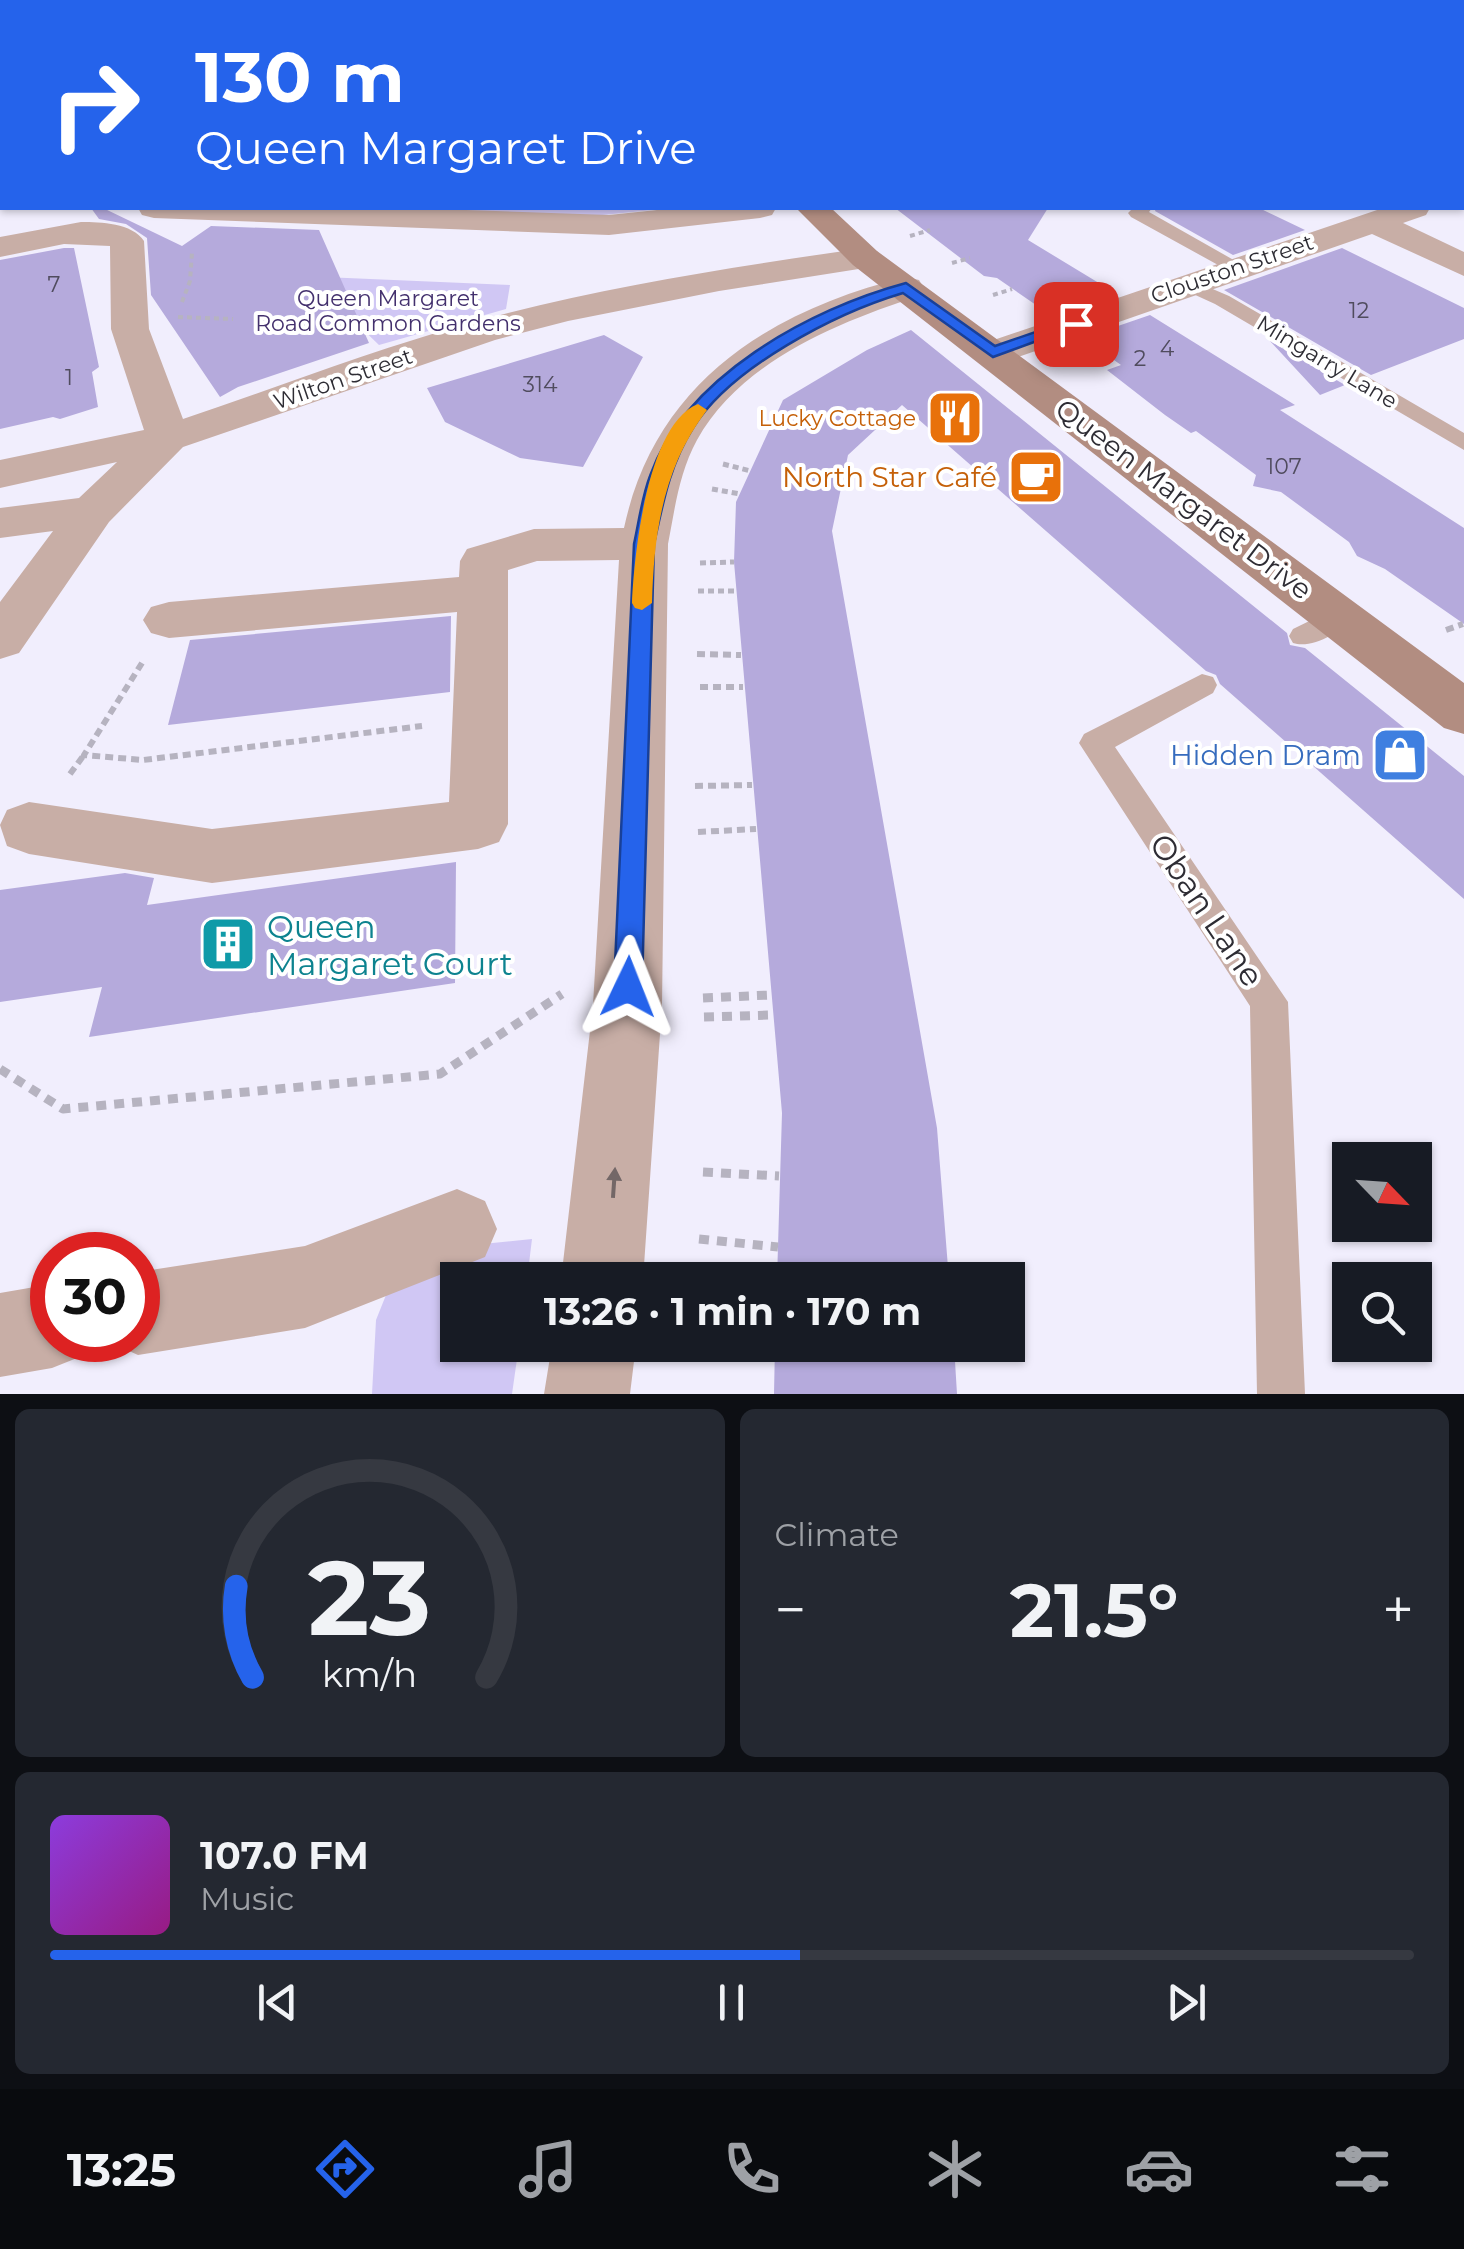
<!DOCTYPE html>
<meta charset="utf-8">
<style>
:root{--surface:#171b24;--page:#242831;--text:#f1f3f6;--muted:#9ea1a6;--line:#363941;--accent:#2563eb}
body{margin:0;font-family:Montserrat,sans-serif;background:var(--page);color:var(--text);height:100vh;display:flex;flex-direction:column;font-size:38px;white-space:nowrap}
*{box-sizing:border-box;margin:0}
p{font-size:32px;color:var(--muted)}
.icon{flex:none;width:55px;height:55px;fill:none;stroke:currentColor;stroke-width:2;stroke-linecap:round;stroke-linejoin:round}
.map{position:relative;height:1394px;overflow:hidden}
.sheet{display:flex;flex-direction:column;gap:15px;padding:15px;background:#0d0f14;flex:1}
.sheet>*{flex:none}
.banner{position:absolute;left:0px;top:0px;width:1465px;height:210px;box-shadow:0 2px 8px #0004;background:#2563eb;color:#fff;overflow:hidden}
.needle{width:65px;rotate:115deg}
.controls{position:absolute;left:1332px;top:1142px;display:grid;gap:20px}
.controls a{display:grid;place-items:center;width:100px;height:100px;border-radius:0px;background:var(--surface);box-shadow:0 2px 8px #0004;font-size:50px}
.speed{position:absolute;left:30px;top:1232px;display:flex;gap:20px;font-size:50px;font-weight:700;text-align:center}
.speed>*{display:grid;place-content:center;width:130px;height:130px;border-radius:50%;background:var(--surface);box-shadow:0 2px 8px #0004;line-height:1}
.speed .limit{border:15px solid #d22;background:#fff;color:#111}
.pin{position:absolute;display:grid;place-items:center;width:85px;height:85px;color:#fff;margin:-42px;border-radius:20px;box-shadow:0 5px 15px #0006}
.me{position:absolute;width:110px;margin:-55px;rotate:2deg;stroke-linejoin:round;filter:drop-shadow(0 0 8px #0008)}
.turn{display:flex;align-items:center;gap:35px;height:210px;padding:0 30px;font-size:45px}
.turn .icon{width:130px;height:130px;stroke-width:2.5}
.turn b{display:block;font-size:70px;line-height:85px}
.big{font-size:75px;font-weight:700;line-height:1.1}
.sheet .widget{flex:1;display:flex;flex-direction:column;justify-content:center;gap:15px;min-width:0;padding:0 35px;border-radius:15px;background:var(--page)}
.sheet .dial{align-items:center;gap:0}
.dial svg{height:260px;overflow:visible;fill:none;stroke:var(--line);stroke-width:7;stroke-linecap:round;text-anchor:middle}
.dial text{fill:var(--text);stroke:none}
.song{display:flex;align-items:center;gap:30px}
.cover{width:120px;height:120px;border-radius:15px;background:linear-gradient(135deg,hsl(270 70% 55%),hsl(310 70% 35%))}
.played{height:10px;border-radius:5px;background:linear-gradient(90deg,var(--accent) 55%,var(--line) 55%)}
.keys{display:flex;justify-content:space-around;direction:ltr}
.heat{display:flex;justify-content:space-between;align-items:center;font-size:55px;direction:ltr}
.sheet .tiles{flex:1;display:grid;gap:15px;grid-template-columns:1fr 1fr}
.widget:last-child{grid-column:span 2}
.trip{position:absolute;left:440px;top:1262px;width:585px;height:100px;border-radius:0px;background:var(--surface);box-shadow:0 2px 8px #0004;font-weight:700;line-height:100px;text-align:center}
.menu{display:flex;height:160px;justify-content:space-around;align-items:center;background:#090b0e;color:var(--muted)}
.menu .icon{width:70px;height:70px}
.menu .on{color:var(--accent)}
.menu b{font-size:45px;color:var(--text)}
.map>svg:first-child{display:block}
</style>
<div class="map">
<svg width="1464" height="1394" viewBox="0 0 1464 1394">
<rect width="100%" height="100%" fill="#f1eefd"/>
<path fill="#d0c7f4" d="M371,208H673L573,218Z
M205,272L510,285L506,309L379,345L350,317Z
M532,1239L527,1280H458V1345H519L512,1394H372L376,1320L386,1295L443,1248Z"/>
<path fill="#b5aadc" d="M91,208H103L182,246L211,226L319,230L369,343L238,387L220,397L151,295L147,238L126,224L99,219Z
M895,208H1048L1028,240L1117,294L1052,316L997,278L984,276Z
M1156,208H1259L1305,230L1233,255L1155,211Z
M64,248H74L99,367L92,372L98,407L60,419L53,417L0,429V260Z
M1342,248L1464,308V339L1371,375L1224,290Z
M1150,315L1295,405L1280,410L1464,528V624L1385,569L1357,556L1349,542L1281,492L1253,486L1256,475L1196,431L1191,433L1165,415L1107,370L1121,365L1083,338Z
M911,330L1287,633L1290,645L1305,648L1464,776V899L1220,684L1216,675L1206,671L902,405L848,455L832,531L937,1128L949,1280H777L782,1113L734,562L736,502L783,400L867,350Z
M604,335L643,357L583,467L520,458L445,422L427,388Z
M1270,341L1345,385L1320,395Z
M451,616L450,692L168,725L190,640Z
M456,862L455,983L89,1037L102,987L0,1002V890L125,873L154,878L147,905Z
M775,1345H954L957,1394H774Z"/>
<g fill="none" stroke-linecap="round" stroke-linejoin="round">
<path stroke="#b6b3c0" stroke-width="2.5" stroke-dasharray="4 2.5" stroke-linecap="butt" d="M1183,0L1193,2
M964,2L969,0"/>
<path stroke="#b6b3c0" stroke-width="4" stroke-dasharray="5 4" stroke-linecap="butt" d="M910,236L930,230
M952,263L970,258
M993,295L1012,289
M182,302L190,281L192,252
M178,317L233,319"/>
<path stroke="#b6b3c0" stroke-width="5" stroke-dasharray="6 4" stroke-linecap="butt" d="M723,464L751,471
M712,489L740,494
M700,563L734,562
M698,591H736"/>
<path stroke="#b6b3c0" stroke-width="6" stroke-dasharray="8 5" stroke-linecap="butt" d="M1446,630L1463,624
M697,654L741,655
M142,663L84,755L143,760L422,726
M700,687H743
M70,774L84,755
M695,786L752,785
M698,832L756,829"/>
<path stroke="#b6b3c0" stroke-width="9" stroke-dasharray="10 8" stroke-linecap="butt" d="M703,998L770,995
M704,1017L772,1015
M0,1069L63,1109L440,1074L562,994
M703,1172L779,1176
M699,1239L778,1247"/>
<path fill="#c8aea6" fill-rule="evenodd" d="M1462,54H1464V62H1462Z
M1133,208H1152L1149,212L1246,267L1243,271H1229L1131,217L1128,213Z
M1187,278L1229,296L1464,433V450L1215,304L1180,288L1177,284Z
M1338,607L1348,610L1352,617C1342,633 1311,649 1293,643L1289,636L1293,629Z
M1202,674L1213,677L1217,685L1213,693L1115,747L1288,1002L1305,1394H1257L1250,1006L1079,743L1084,734Z"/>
<path fill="#c8aea6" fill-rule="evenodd" d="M1462,181H1464V201H1462Z
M138,208H407L609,215L676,208H776L772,215L760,218L609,235L154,218L142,215Z
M1383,208H1430L1426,215L1403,223L1464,252V276L1372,234L1007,361L993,365L979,361L973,353L979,345Z
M81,222C101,222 132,223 144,241L149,329L183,419C278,387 373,350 470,323C600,287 732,267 865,248L877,251L882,258L877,265L865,268L719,291L568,321L495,340L183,447L109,522L19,653L0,659V602L53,531L0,538V508L79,498L117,462L0,488V460L144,430L111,329L110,246L64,244L0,257V237Z
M906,277L919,280L924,288L919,296C838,322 740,362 697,440C679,473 675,508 668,544L662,1005L643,1280H561L593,1005L619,560L537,561L508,570V824L499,842L478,849L212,883L29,854L7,846L0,825L7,810L29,802L212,829L449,802L457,612L169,638L151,633L143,620L151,607L169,602L459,577L460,561L467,549L534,529L624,528C655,383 769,311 906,277Z
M457,1189L485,1201L497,1229L485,1257L305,1328L138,1355L109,1342L138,1340V1272L305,1246Z
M52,1284V1340H88L82,1356L52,1368L0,1377V1293Z
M552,1345H636L630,1394H544Z"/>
<path fill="#b28d81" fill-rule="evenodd" d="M673,0H697L698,2H675Z
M796,208H831L877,251L1464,683V734L1444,728L853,265Z"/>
</g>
<defs><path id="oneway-solid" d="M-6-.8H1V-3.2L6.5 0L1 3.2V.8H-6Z" transform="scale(2.5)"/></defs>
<use fill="#736767" href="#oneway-solid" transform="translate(614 1183) rotate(-86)"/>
<path fill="#2563eb" stroke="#184099" stroke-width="2.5" d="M906,283L995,346L1070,320L1083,324L993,357L903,293C836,313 731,367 693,428C670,464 663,503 654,544L642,987L638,996L628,1000L618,996L614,987L634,544C639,521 642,497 650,476C685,377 809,309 906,283Z"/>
<path fill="#f59e0b" d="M698,404L707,410C663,468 654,532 652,603L642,610L635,608L632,603C634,555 647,424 698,404Z"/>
<defs>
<g id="restaurant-square" transform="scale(2.875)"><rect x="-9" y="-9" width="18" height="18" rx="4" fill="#e8710a" stroke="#fff"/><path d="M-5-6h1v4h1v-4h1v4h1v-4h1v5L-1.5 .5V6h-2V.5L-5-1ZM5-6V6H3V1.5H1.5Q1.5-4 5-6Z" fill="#fff"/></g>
<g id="cafe-square" transform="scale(2.875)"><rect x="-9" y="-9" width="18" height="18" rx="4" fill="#e8710a" stroke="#fff"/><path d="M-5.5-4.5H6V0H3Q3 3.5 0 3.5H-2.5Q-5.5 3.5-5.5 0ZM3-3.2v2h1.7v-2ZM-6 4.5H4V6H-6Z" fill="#fff"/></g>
<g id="shop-square" transform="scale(2.875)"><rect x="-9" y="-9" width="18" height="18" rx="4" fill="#3f7fe0" stroke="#fff"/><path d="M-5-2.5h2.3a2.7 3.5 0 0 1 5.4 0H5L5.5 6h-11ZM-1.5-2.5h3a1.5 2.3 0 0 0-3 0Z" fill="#fff"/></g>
<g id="building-square" transform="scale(2.875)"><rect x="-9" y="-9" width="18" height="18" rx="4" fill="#0f9aa8" stroke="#fff"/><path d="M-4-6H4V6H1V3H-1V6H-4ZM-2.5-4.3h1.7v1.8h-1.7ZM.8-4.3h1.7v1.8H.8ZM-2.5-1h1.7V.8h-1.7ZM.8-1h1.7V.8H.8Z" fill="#fff"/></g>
</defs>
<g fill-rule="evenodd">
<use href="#restaurant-square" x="955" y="418"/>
<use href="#cafe-square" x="1036" y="477"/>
<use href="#shop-square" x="1400" y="755"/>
<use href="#building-square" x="228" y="944"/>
</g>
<g text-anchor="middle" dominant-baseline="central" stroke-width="8" stroke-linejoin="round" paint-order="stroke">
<g font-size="22" fill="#2e2d34" stroke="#fff">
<text transform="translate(1232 269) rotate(-19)">Clouston Street</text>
<text transform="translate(1327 362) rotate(31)">Mingarry Lane</text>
<text transform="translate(343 379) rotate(-19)">Wilton Street</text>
</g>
<g font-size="22" fill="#504c5e">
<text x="54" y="284">7</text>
<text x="1359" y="310">12</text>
<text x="1167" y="348">4</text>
<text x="1140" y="358">2</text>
<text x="69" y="377">1</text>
<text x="540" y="384">314</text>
<text x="1284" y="466">107</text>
</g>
<g font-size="22" fill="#43306d" stroke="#fff">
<text x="388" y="298">Queen Margaret<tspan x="388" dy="25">Road Common Gardens</tspan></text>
</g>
<g font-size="22" fill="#c56008" stroke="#fff" text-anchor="end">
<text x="916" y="418">Lucky Cottage</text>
</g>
<g font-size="28" fill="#c56008" stroke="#fff" text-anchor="end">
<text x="997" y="477">North Star Café</text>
</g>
<g font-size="28" fill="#2e2d34" stroke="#fff">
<text transform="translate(1184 499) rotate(37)">Queen Margaret Drive</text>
</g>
<g font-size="28" fill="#366cbe" stroke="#fff" text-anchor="end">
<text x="1361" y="755">Hidden Dram</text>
</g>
<g font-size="32" fill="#2e2d34" stroke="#fff">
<text transform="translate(1207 910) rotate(56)">Oban Lane</text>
</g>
<g font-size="32" fill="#0d838f" stroke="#fff" text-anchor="start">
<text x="267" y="926">Queen<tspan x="267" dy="37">Margaret Court</tspan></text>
</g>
</g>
</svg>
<div class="controls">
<a><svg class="needle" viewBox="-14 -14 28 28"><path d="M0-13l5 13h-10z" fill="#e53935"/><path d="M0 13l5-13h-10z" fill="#9ea1a6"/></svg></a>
<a><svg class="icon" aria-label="search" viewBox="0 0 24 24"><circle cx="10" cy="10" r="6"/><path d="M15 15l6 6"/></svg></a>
</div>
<div class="speed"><div class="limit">30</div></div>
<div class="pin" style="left:1076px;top:324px;background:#d93025"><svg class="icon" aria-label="arrive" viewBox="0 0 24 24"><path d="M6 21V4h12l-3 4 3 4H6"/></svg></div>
<svg class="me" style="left:628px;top:987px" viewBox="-20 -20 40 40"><path d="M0-17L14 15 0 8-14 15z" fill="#2563eb" stroke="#fff" stroke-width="4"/></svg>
<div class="trip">13:26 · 1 min · 170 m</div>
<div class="banner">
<div class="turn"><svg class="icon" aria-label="right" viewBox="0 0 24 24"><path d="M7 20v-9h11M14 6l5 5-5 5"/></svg><div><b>130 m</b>Queen Margaret Drive</div></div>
</div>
</div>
<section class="sheet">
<div class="tiles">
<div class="widget dial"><svg viewBox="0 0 100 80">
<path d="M14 69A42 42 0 1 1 86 69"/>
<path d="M14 69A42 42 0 0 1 9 41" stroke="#2563eb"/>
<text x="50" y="56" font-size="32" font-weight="700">23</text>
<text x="50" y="72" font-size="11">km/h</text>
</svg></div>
<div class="widget"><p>Climate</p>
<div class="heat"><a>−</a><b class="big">21.5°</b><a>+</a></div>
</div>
<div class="widget">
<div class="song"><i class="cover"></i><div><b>107.0 FM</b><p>Music</p></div></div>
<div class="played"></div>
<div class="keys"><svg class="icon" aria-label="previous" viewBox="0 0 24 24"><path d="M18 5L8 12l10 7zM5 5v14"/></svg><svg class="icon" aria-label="pause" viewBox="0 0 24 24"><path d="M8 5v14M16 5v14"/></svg><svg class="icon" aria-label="next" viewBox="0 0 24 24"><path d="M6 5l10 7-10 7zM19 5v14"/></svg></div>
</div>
</div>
</section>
<nav class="menu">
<b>13:25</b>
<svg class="icon on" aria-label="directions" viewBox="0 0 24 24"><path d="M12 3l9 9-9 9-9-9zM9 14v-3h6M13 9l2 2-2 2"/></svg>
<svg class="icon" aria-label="music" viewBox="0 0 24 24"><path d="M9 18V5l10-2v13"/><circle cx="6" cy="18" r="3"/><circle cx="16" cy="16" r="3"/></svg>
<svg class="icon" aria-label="phone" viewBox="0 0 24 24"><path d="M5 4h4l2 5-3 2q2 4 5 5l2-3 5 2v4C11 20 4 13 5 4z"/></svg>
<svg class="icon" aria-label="climate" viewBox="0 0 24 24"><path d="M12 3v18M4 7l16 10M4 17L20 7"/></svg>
<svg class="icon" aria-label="car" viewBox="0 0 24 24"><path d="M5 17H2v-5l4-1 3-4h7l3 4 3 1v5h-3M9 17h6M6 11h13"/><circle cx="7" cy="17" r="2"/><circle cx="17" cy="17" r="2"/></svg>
<svg class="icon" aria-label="filters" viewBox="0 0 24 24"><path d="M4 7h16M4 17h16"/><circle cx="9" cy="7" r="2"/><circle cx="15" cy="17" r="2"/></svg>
</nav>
